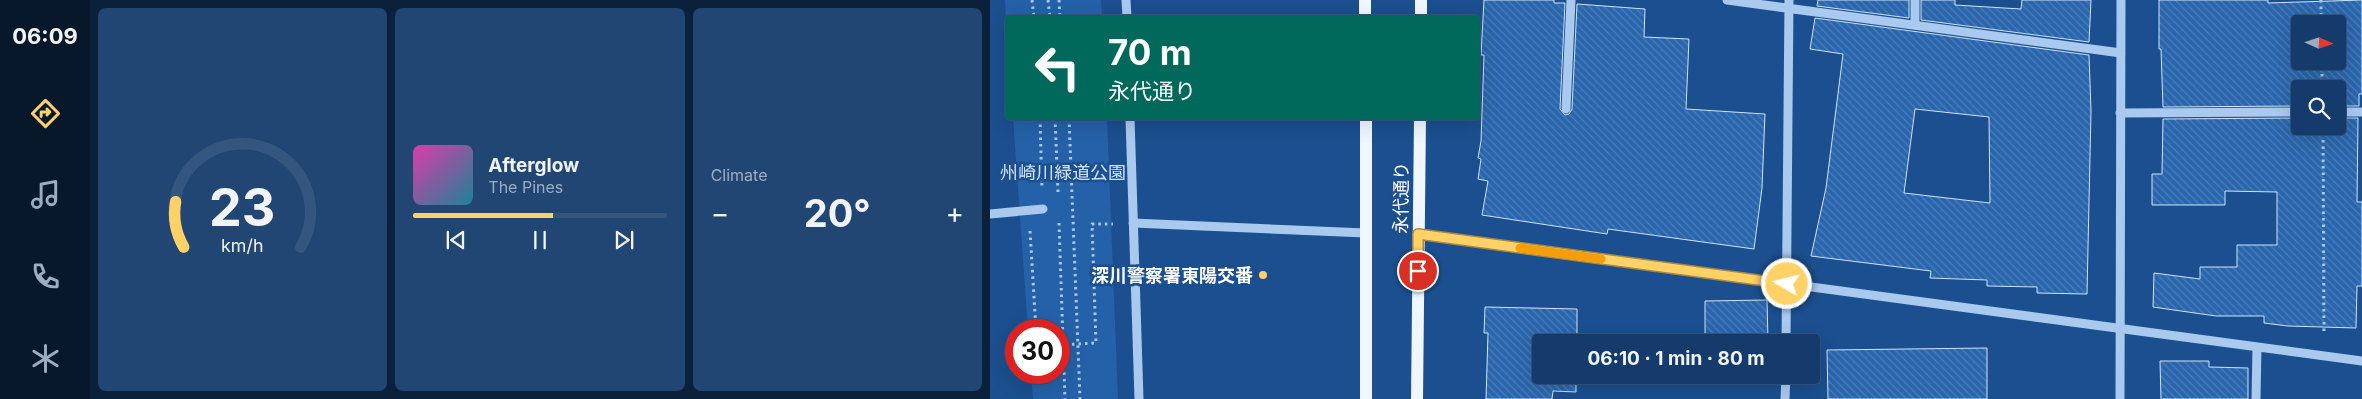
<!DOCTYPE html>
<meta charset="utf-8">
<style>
:root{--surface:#143b6b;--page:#214673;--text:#f1f3f6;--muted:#9dadc1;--line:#33557e;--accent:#ffd166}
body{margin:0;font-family:Inter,"Noto Sans JP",sans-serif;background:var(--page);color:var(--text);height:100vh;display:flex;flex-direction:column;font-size:19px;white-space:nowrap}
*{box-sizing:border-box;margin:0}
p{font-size:16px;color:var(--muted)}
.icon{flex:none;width:28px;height:28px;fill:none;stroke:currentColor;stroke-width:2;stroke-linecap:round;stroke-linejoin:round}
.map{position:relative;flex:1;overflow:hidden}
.sheet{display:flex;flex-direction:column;gap:8px;padding:8px;background:#0b203b;width:900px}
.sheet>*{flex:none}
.guide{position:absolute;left:15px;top:15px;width:475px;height:105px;border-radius:5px;box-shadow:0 5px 20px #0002,0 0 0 1px var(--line);background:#00695c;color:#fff;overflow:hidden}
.needle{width:32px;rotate:93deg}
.controls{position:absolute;left:1301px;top:15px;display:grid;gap:10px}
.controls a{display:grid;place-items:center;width:55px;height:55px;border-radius:5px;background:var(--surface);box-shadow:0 5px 20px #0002,0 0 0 1px var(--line);font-size:25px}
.speed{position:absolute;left:15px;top:319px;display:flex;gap:10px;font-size:25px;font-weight:700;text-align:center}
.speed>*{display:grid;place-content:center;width:65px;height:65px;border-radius:50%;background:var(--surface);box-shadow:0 5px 20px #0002,0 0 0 1px var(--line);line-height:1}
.speed .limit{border:8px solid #d22;background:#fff;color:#111}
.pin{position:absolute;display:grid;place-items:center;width:42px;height:42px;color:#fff;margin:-21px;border:2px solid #fff;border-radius:50%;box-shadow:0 1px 5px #0007}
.me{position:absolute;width:55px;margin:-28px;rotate:278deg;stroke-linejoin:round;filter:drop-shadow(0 0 4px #0008)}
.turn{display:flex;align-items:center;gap:18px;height:105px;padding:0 20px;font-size:22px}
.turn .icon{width:65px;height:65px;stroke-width:2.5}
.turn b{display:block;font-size:35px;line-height:42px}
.big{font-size:38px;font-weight:700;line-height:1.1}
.sheet .tile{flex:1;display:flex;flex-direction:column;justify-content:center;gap:8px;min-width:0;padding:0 18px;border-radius:8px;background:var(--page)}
.sheet .dial{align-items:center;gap:0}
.dial svg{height:130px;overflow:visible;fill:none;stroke:var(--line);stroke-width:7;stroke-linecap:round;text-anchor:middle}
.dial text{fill:var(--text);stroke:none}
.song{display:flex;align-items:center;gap:15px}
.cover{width:60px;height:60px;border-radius:8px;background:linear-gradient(135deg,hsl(320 70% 55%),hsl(190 70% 35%))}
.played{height:5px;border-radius:2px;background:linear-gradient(90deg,var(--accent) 55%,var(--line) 55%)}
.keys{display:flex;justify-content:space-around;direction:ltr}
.heat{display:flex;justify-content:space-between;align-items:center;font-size:28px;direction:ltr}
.sheet .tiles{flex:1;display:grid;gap:8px;grid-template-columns:repeat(3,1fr)}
.trip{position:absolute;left:542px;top:334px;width:288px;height:50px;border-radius:5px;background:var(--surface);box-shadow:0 5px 20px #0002,0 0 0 1px var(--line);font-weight:700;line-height:50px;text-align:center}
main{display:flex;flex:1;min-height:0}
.dock{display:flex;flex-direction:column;width:90px;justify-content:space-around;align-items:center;background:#08182b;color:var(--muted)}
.dock .icon{width:35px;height:35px}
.dock .active{color:var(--accent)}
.dock b{font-size:22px;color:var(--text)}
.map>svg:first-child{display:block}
</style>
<main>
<nav class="dock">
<b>06:09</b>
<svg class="icon active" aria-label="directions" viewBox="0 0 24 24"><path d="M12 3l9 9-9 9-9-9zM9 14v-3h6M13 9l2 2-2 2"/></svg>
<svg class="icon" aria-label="music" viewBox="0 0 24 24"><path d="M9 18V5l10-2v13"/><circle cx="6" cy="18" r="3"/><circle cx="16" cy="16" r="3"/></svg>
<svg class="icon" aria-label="phone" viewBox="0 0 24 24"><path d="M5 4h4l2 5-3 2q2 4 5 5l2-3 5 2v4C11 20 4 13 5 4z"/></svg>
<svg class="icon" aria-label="climate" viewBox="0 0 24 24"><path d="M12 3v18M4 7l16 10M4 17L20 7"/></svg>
</nav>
<section class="sheet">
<div class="tiles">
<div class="tile dial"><svg viewBox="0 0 100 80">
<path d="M14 69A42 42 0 1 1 86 69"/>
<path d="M14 69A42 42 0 0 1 9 41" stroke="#ffd166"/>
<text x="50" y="56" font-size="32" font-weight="700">23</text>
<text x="50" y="72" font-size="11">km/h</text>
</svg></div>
<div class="tile">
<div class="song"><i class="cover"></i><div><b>Afterglow</b><p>The Pines</p></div></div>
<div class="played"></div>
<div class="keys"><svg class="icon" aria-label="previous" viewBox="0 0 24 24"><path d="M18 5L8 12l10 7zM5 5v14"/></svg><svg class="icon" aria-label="pause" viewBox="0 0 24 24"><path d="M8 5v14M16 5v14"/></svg><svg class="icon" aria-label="next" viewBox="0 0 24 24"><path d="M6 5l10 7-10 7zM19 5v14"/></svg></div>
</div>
<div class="tile"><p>Climate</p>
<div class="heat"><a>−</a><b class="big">20°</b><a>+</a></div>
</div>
</div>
</section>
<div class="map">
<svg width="1372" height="399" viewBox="0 0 1372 399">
<defs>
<pattern id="building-back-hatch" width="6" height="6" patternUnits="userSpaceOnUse" patternTransform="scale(1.25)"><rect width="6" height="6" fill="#2a66ad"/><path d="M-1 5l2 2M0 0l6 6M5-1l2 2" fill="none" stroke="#4a7db9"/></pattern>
</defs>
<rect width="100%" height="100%" fill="#1b4f8f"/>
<path fill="#2461a8" d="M15,0H111L112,17L18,18L17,39Z
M23,118H117L128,399H43L41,373L69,372V330H38Z"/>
<path fill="url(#building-back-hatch)" stroke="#cfe3fa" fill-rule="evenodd" d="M494,0H564V3H575L570,109L575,115L579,114L582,109L587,4L655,9L654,37L699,39L696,109L775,114L772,188L764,249L618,229L617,234L492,215L498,181L488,179L491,159L488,158L491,141L494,55H491Z
M828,0H919V18L827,6Z
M931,0H965V5L1031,9L1032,0H1101L1099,42L931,20Z
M1169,0H1278V3L1372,0V94H1369V106H1348V89H1310V106L1173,107L1171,49H1169ZM1310,24H1348V61H1310Z
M825,18L1099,55L1101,111L1097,294L1047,293V287L997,286V280L940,278L941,271L821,256L836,188L853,54L820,49ZM925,109L999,117L1000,203L914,193Z
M1310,118V126H1348V118H1368L1367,202H1372V286H1367L1366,328L1298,326L1274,323V316H1226L1163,307L1164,273L1210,279V267H1247V245H1287V192L1235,191V205H1162V174H1172L1173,119Z
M777,300L778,342H715V301Z
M495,307L587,309V342H551V375H586V392L563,391L562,399H496L498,333H494Z
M997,348V399H838L837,350Z
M1170,361H1219V367L1258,368V399H1171Z"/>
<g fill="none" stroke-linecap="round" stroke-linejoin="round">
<path stroke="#a9c9ee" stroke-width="3" stroke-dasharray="2.5 4" stroke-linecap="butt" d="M42,0L44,18
M58,0L60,18
M69,0L70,18
M1331,0V24
M1332,61V89
M50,118L52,189
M65,118L68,192
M79,118L90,399
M1333,127L1334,333
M69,223L75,399
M40,231L46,330
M69,345L106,343L102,224H123"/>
<path stroke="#a9c9ee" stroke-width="9" d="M136,0L137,18
M737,0L1131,53
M925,25V0
M576,109L581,0
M1348,112H1372
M1130,113L1310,112
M140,118L149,399
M0,214L53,209
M143,223L376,233
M428,234L1372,361
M796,342L799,0
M795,399L796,375
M1130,399L1131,0
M1266,399L1267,347"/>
<path stroke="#f0f6ff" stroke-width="12" d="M375,0V18
M431,18V0
M376,399V118
M427,399L430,118"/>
</g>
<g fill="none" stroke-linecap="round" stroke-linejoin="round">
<g stroke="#a68842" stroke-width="12">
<path id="route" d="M428,271V234L797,284"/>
</g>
<use href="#route" stroke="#ffd166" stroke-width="9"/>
<path stroke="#f59e0b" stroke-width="9" d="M530,248L611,259"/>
</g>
<circle fill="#ffd166" stroke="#1b4f8f" stroke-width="2" cx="273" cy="275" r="5"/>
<g text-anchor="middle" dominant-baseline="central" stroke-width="5" stroke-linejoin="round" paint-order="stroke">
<g font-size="18" fill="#cfe3fa" stroke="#1b4f8f">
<text x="73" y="172">州崎川緑道公園</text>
</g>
<g font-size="18" fill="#fff" stroke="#1b4f8f">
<text transform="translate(411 198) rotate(-89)">永代通り</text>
</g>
<g font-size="18" font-weight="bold" fill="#fff" stroke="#1b4f8f" text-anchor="end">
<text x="263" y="275">深川警察署東陽交番</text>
</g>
</g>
</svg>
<div class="controls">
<a><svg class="needle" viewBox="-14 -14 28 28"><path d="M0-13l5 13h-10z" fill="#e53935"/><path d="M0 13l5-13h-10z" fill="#9dadc1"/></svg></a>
<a><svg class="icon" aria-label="search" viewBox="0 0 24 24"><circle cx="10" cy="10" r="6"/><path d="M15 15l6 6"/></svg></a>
</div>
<div class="speed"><div class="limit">30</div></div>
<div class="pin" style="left:428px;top:271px;background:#d93025"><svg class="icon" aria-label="arrive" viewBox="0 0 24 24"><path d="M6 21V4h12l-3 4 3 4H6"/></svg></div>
<svg class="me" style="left:797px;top:284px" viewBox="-20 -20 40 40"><circle r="17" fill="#ffd166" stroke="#fff" stroke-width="3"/><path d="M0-11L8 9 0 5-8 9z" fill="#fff"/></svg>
<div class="trip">06:10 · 1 min · 80 m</div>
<div class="guide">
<div class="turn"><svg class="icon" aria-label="left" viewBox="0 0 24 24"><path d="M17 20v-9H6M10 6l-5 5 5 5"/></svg><div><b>70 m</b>永代通り</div></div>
</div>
</div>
</main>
